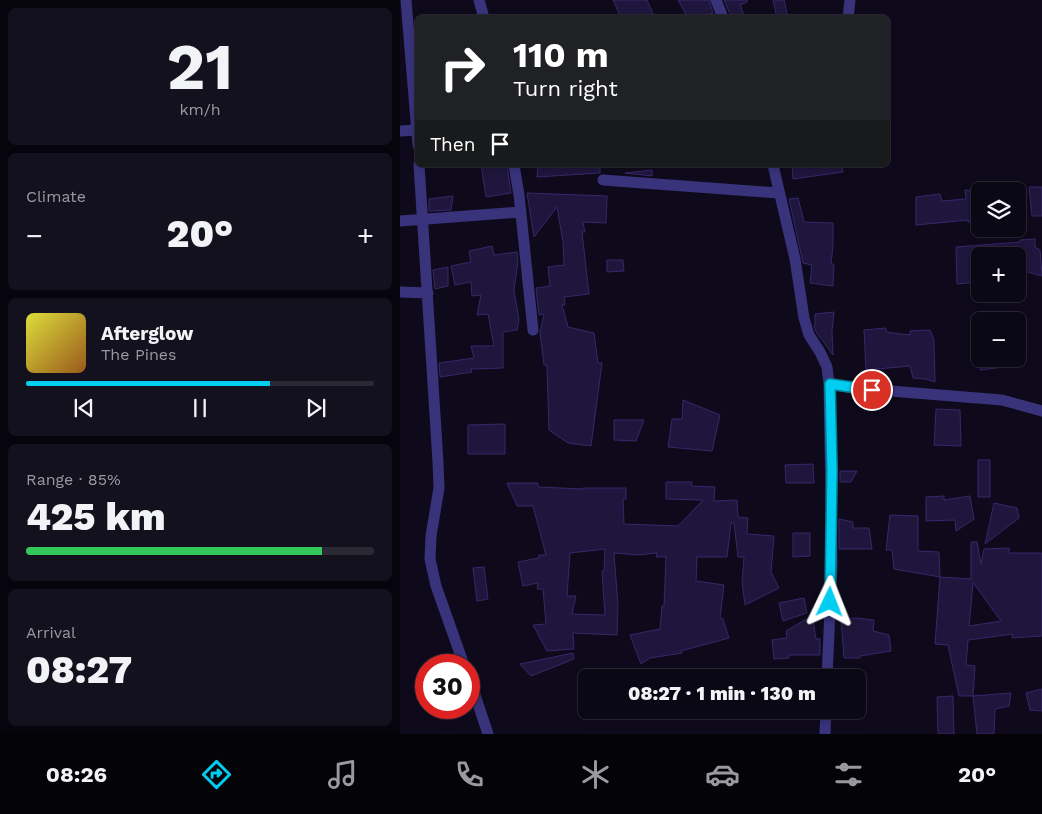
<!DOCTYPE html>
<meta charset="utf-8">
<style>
:root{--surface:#0a0815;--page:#13111e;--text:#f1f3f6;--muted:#999aa0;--line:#2a2934;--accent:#00cdf0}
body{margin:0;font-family:"Work Sans",sans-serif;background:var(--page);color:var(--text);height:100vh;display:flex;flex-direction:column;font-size:19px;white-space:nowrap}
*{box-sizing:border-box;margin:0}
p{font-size:16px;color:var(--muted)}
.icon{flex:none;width:28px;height:28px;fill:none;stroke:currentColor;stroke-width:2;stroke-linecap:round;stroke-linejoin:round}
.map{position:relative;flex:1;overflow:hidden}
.sheet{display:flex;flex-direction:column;gap:8px;padding:8px;background:#06040c;width:400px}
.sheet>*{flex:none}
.guide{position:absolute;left:15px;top:15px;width:475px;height:152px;border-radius:8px;box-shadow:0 2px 8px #0003,0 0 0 1px var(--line);background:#202124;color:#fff;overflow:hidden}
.fabs{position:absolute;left:571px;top:182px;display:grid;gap:10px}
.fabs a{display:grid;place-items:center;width:55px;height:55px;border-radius:8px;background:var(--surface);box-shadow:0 2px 8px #0003,0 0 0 1px var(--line);font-size:25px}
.speed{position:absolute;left:15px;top:654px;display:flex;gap:10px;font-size:25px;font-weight:700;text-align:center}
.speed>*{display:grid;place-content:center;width:65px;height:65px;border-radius:50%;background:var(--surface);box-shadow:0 2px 8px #0003,0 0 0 1px var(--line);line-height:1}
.speed .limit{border:8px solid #d22;background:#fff;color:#111}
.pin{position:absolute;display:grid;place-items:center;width:42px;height:42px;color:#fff;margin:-21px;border:2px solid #fff;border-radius:50%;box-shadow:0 1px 5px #0007}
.me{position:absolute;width:55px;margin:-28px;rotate:2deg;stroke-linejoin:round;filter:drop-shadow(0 0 4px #0008)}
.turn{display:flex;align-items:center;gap:18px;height:105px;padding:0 15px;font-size:22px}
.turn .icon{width:65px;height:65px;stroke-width:2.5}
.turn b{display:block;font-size:35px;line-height:42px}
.then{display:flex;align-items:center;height:48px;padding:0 15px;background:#0003;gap:10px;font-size:19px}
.big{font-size:38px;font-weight:800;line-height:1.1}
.sheet .tile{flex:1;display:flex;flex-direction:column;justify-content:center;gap:8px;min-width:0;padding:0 18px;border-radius:8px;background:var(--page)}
.sheet .dial{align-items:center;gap:0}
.dial b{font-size:65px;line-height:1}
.song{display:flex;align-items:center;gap:15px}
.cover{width:60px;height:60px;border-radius:8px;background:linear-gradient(135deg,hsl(60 70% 55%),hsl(30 70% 35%))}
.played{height:5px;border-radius:2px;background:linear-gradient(90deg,var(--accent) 70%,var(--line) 70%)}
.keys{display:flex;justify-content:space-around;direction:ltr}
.heat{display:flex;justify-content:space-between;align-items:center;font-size:28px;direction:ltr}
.charge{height:8px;border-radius:4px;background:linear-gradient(90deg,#34c759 85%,var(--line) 0)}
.trip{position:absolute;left:178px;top:669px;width:288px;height:50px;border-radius:8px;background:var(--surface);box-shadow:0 2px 8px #0003,0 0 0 1px var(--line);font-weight:800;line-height:50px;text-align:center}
.tab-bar{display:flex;height:80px;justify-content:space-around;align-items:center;background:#040308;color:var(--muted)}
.tab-bar .icon{width:35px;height:35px}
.tab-bar .selected{color:var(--accent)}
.tab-bar b{font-size:22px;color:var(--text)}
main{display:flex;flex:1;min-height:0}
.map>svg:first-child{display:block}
</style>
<main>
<section class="sheet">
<div class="tile dial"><b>21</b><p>km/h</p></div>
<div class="tile"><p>Climate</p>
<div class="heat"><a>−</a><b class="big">20°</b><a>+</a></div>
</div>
<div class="tile">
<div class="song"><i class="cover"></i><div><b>Afterglow</b><p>The Pines</p></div></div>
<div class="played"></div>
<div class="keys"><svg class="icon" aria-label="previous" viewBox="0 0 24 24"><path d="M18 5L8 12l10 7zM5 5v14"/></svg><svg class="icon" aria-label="pause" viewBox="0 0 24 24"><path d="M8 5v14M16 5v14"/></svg><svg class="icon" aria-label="next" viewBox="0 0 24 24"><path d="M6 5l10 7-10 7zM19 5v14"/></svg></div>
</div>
<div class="tile"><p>Range · 85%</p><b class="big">425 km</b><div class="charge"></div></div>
<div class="tile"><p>Arrival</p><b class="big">08:27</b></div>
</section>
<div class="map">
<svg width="642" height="734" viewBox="0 0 642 734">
<rect width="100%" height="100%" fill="#0e0a1c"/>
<path fill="#1f163d" stroke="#37276a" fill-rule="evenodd" d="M213,0H247L255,18H221Z
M278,0H309L313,13L299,18H288Z
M324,0H347V2L340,5L345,18H332Z
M373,0H384L388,18H377Z
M81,165H107L111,193L86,197Z
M138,165H200V173L137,177Z
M392,165H442L443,172L393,179Z
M252,170V176L225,173Z
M629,187H642V216H632Z
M565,190L580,191V221L568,222V220L516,225V197L540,194L542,201L566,199Z
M127,193L207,196L206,223L183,222L185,232H182L189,294L164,297L165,305H162L168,327L194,333L198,363H202L191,446L168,443L149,430L147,365H144L140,332L144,314L139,315L136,288L150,286L148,267L164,265L163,242L157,207L134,237Z
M53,196L51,210L29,211V199Z
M398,198L404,222L433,223V246L431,264H434L433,286L410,283L412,265L403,263L389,199Z
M635,239V247L640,250L642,276L624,271L622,256H580V282L557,284L556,247L620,242V240Z
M92,246L94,255L117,252L118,261L114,290L119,320L117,330L103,332V368L71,369L72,372L40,377L39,363L74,358L71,346H94L88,314L77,315L81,295L72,296L71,282L55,285L51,266L71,262L69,251Z
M207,260H223L224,271L207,272Z
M48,267V286L35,289L33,270Z
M434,312L432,331L433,355L416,332L414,325H415V314Z
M486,328V332L510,335V331L530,330L534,340L535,382L525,379L513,378L510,366L466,370L464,330Z
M580,359H612V366L580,370Z
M283,400L320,415L312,451L268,447L272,419H282Z
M536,409L560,410L561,446L534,445Z
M214,420H244L236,441L214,440Z
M105,424V454H68V425Z
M578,460H590V497H578Z
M413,464L414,483H386L385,465Z
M440,471H457L451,482H440Z
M266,482H292L291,486L315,487L314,501L337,500L338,517L348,518L347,534L374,536L371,572L379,588L345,605L342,582L344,557H338L334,523H331L327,557H297L296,581L324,585L320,618L323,619L329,638L281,651L282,653L250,658L241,664L230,635L260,629L262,606H264L266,557H256L257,553L238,555L214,553L218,606L217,635L173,633L174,649L147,651L133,625L146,624L143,589H137L138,583L123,586L118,562L139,558V555H146L133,506H117L107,483H138V487L183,489V488H226V499H223L224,524L278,526L303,500L266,499ZM205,549L204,571H202L205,615L172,614L176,596H167L170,553Z
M544,496V500L570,496L574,519L556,531L555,520L526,521V497Z
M594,503L617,508L619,518L585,544Z
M490,515L518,516V551L539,552L540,577L494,569L492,550H486Z
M439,519L453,522V528H469L472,549H439Z
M393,533H410V556L393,557Z
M571,542H577L581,564L584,549L609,548V553H642V636L612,638L613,634L568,640L566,665L575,666L573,696H559L548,645L535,644L540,577L571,579ZM573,583L574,584L601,621L569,626Z
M84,567L88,599L77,601L73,568Z
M404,598L407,613L383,621L379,603Z
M408,618L409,622L413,621L416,639H420V655H389V658L374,659L372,640L387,638L386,631Z
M456,618L474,620L473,631L489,635L491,651L460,656V658H444L441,619Z
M173,653L174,659L131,676L120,664Z
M642,689V711L630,710L626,693Z
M611,693L609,706L595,709L594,734H577L573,696Z
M553,696L554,734H538L537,697Z"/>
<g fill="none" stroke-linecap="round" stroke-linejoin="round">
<path stroke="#39337c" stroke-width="11" d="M6,0L18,145
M79,0L84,18
M316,0L323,18
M448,18L450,0
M0,131L18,130
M19,165L38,462L39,488L31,536L30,559L36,586L64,665
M114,165L119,195L133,330
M373,165L395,259L404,318L409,335L420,352L427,367L429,384L432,564L427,678
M203,180L379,193
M0,221L120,212
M0,292L28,293
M429,384L453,388L602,400L642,411
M69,677L88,734
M425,734L426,710"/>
</g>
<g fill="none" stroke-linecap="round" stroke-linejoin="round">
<g stroke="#00859c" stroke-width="12">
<path id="route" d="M430,602L432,471L430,384L472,390"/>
</g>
<use href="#route" stroke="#00cdf0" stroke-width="9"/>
</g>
</svg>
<div class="fabs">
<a><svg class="icon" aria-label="layers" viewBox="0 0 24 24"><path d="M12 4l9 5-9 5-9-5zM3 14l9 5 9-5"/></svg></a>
<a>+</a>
<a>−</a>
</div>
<div class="speed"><div class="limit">30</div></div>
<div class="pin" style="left:472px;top:390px;background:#d93025"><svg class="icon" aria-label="arrive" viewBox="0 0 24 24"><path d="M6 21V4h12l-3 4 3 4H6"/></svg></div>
<svg class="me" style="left:430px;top:602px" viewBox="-20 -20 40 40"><path d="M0-17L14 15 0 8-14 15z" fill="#00cdf0" stroke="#fff" stroke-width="4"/></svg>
<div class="trip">08:27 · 1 min · 130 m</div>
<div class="guide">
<div class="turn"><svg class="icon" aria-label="right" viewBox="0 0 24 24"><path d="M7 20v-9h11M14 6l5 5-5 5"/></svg><div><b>110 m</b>Turn right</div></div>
<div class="then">Then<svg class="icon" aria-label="arrive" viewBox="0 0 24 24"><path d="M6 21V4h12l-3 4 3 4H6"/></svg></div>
</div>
</div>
</main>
<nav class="tab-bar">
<b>08:26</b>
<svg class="icon selected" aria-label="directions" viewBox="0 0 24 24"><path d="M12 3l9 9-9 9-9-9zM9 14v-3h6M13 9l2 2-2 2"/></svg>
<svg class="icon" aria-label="music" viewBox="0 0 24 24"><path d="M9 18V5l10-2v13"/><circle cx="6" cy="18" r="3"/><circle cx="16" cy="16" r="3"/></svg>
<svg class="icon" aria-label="phone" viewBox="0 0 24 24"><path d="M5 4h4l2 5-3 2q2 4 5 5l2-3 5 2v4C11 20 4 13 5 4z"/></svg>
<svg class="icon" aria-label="climate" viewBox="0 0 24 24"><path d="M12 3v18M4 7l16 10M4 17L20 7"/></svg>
<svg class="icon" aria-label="car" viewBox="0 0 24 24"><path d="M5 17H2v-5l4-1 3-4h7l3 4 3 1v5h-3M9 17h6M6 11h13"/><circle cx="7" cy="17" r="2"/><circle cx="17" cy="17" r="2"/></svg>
<svg class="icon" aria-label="filters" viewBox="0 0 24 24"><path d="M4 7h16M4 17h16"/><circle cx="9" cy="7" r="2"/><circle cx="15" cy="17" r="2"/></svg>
<b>20°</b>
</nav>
